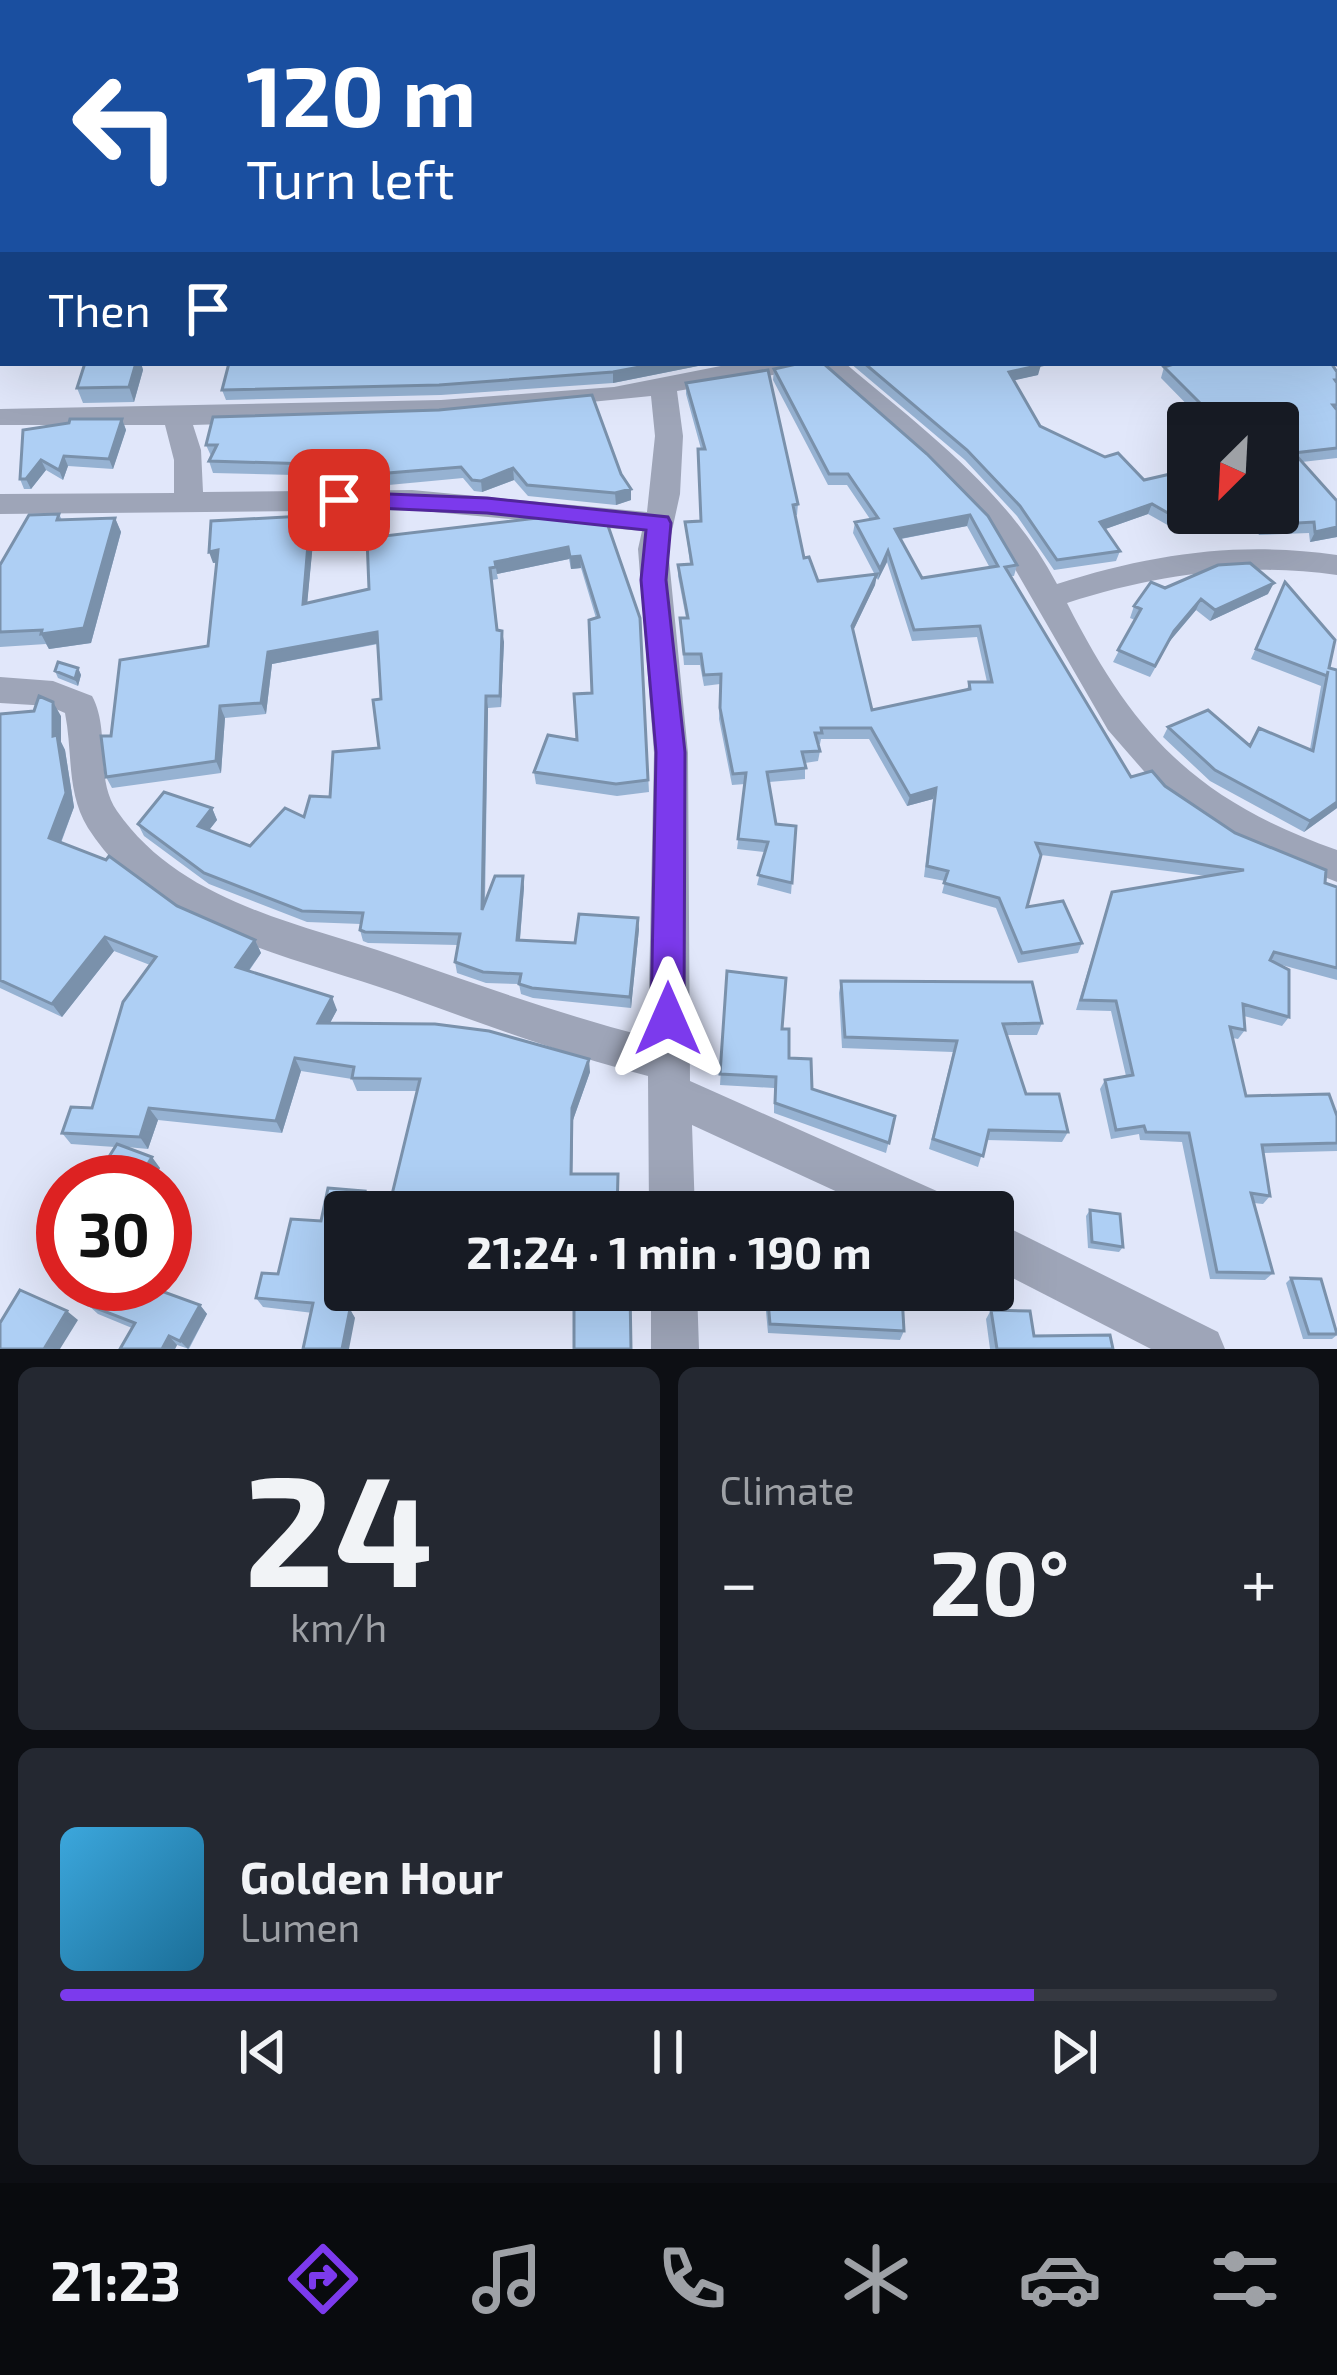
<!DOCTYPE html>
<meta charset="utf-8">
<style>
:root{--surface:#171b24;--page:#242831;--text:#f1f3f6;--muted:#9ea1a6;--line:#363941;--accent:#7c3aed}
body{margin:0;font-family:"Exo 2",sans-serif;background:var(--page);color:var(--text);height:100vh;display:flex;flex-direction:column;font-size:45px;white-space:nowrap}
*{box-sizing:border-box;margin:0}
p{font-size:39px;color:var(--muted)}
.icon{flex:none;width:66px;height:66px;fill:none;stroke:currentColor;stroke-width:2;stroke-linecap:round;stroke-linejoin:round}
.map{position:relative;height:1349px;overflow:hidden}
.panel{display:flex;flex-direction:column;gap:18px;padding:18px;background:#0d0f14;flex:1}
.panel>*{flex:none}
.hud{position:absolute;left:0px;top:0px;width:1338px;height:366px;box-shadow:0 12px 48px #0002;background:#1a4fa0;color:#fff;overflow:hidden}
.needle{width:78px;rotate:204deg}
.controls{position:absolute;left:1167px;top:402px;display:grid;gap:24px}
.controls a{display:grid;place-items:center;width:132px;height:132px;border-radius:12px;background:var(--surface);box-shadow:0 12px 48px #0002;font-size:60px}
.speed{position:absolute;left:36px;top:1155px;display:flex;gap:24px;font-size:60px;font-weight:700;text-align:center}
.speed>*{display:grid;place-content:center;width:156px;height:156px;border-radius:50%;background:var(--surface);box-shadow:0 12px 48px #0002;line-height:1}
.speed .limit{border:18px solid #d22;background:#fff;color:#111}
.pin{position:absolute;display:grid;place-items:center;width:102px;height:102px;color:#fff;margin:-51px;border-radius:24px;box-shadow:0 6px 18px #0006}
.me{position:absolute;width:132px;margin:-66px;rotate:0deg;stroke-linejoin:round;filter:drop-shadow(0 0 9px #0008)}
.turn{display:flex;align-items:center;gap:42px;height:252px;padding:0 48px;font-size:54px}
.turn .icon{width:156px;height:156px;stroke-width:2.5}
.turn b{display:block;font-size:84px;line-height:102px}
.then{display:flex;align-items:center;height:114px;padding:0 48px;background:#0003;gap:24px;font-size:45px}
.big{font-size:90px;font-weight:700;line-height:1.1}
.panel .widget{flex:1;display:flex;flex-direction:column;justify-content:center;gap:18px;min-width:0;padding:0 42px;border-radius:18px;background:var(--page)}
.panel .dial{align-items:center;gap:0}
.dial b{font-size:156px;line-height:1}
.song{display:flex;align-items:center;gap:36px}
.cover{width:144px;height:144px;border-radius:18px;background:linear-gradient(135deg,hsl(200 70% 55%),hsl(200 70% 35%))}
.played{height:12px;border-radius:6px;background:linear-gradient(90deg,var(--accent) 80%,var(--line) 80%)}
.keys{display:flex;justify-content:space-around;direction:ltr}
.heat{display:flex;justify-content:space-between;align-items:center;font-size:66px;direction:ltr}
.panel .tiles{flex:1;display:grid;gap:18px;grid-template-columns:1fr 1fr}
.widget:last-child{grid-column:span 2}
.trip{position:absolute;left:324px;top:1191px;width:690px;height:120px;border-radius:12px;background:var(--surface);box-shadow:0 12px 48px #0002;font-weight:700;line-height:120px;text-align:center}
.tab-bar{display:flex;height:192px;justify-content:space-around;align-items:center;background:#090b0e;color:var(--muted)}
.tab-bar .icon{width:84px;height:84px}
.tab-bar .active{color:var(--accent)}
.tab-bar b{font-size:54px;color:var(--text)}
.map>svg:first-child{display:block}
</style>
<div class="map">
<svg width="1337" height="1349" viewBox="0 0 1337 1349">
<rect width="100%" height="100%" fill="#e1e7fa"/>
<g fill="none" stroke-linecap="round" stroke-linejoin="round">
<path fill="#9ea5b8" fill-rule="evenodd" d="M582,0H605L580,3Z
M0,127H3V139H0Z
M1335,154H1337V170H1335Z
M1335,344L1337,345V367L1327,363H1335Z
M736,363H810L797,371L677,391L683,436L680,494L668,549L688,753L690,1081L948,1196L955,1212H881L692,1125L695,1212H649L648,1076C563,1054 480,1023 397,993C290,955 154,932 88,828C66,792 73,753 65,713L49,706L0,703V677L53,681L92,696C111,731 94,778 117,811C180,902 298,923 395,956C479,985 562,1015 648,1037L654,753L638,549L642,531L412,510L0,514V494L174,493V460L165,425H0V409L441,400L614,387ZM651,396L655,436L647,512L412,490L203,492L201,450L193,425L441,417Z
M816,363H845C924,430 1007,490 1057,584C1152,554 1238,541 1337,555V575C1241,562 1158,574 1067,603C1134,735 1196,800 1337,850V882L1232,840L1163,793L1108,730L989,524L928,462Z
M993,1220L1218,1332L1225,1349H1151L993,1268Z
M651,1290H697L699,1349H651Z"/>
<path stroke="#9ea5b8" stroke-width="36" d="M0,216L3,210"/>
<path fill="#586288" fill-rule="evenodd" d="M1335,58H1337V70H1335Z
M0,111H3V125H0Z"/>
</g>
<path fill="#96b2d2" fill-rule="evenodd" d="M85,363H141L143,370L134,402L83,403L77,388Z
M229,363H713L613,383L441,395L226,400L222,390Z
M823,363L1017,565L1014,576H1011L1131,777L1165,786L1235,833L1325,883L1337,887V980L1278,964L1289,1017L1282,1026L1244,1016L1245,1030L1238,1039L1233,1038L1246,1096L1337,1116V1151L1263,1153L1270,1196L1263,1204L1254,1203L1273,1273L1265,1280L1210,1279L1182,1142L1140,1140L1139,1134L1111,1139L1100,1089L1105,1080L1126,1076L1111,1011L1076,1010L1112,892L1207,876L1041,855L1027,907L1082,943L1078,953L1018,963L996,908L942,893L945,881L924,877L933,799L907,806L869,739H821L820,744H818L820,751L818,761L805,763V779L769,782L776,824L796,826L791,894L757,885L765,852L737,849L745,784L732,785L719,719L720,684L704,686L700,665H684L680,618H686L678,576V565L690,564L685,522L701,521V449L686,394V383L798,504L797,515H795L804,558L818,581L875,575L853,533L855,522L870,519L847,485H828L773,380L774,369ZM967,526L990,568L922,578L901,539ZM887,562L912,641L977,637L987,682H969L967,690L872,710L853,631L875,585L876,577L878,580Z
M850,363H1039L1038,375L1014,380L1040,426L1144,480L1188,470V513L1171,527L1148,514L1105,529L1120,551L1116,561L1054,570L1017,516L965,460Z
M1164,367L1337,372V458L1302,462L1337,501V537L1310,542L1309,533L1259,535L1246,513H1278V423H1205L1161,378Z
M213,417L621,474L631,489V500L616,505L528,496L514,480L482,492L474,491L463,478L378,486L376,477L213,473L209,461L211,456L206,445Z
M122,419L126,430L113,469L68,466L63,480L46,470L31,489H24L20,479L23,430Z
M59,514L62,520L115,518L121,532L91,643L49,649L46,644L0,647V565Z
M554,516L640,618L649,792L617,796L536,784L534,772L577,740L592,693L596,618L581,568L571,569L569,559L497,574L498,579L492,580L498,630L504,642L501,707L488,708L485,904L524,887L520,940L575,943L639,929L631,1008L533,998L521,994L519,984L486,983L457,973L455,962L458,945L368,943L363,941L360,930L361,924L307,922L209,884L144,836L138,824L212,808L217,820L209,830L250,846L304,817L330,797L379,748L381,699L378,644L272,664L266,714L225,718L221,773L112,788L106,777L111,736L208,646L216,563H213L304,520L314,532L307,603L369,589Z
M1285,582L1329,668L1337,670V808L1304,832L1210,781L1163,737L1168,727L1250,746L1310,749L1321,686L1251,659Z
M1165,588L1268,594L1210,621L1196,610L1169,642L1150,677L1113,662L1135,620L1130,618L1134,606Z
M78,668L81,675L78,686L58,678L55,671Z
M0,714L61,716V742L65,750L74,807L61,843L177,906L255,940L261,953L249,971L337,1010L330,1023L590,1072L573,1120L572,1174H618V1212H391L389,1207L417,1091H357L352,1079L301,1071L282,1133L158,1120L148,1149L127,1147L160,1168L152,1182H93L115,1147L71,1144L62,1133L92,1108L150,965L114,951L62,1017L0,988Z
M727,971L782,1029L789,1058L812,1089L895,1116L886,1153L774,1113V1088L720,1085Z
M841,981L1042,1023L1037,1035H1006L1026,1094L1068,1132L1062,1142L986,1140L978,1167L929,1149L953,1052L842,1048L839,993Z
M365,1191L369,1201L367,1212H345L351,1290L349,1309L355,1318L263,1307L256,1298L278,1274L321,1221Z
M63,1203V1248L55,1245L45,1235Z
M1090,1210L1123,1247L1119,1252L1088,1248L1086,1216Z
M1291,1278L1337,1335L1332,1339H1303L1286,1283Z
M147,1286L200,1305L207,1314L189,1349L177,1345L175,1349H120L132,1328L98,1314L88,1305Z
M764,1290H801V1293L862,1296V1290H912L913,1295L909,1305H903L904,1331L900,1340L768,1333Z
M991,1310L1034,1336L1113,1349H990L986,1319Z"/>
<path fill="#7a91ab" d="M1,135L3,141V157L0,177Z
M136,363H141L143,370L134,402L129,387Z
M661,363H713L613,383V372Z
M1041,365L1038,375L1007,382L1009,372Z
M122,419L126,430L113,469L109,459Z
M64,456L68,466L63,480L59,470Z
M41,460L46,470L31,489L26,479Z
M513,468L514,480L482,492L481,481Z
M631,489V500L616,505L615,493Z
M1152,504L1148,514L1097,532L1100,522Z
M1188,506V513L1171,527L1175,517Z
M970,515L967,526L894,540L895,529Z
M115,518L121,532L91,643L49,649L41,634Z
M310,520L314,532L306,616L303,604Z
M1337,527V537L1310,542L1315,532Z
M568,547L569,559L497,574L495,562Z
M218,550L222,562L213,563L209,552Z
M888,551L887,562L878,580L880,569Z
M580,556L581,568L571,569L570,557Z
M877,574L875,585L850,637L852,626Z
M1274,583L1268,594L1210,621L1215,610Z
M1201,599L1196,610L1169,642L1150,677L1174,631Z
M502,631L504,642L501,707L500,696Z
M377,632L380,643L272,664L266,714L261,703L268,652Z
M78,668L81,675L78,686L75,679Z
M486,696L488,708L484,921L482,910Z
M53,702L61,716V742L65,750L74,807L57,852L49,838Z
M220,706L225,718L221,773L216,761Z
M936,788L933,799L907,806L910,796Z
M1337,802V808L1304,832L1310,821Z
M212,808L217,820L203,838L198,826Z
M523,876L524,887L519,950L517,940Z
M638,918L639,929L631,1008L630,997Z
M105,937L114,951L62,1017L52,1004Z
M255,940L261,953L242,980L236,967Z
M332,997L337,1010L323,1036L318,1023Z
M295,1058L301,1071L282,1133L276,1121Z
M589,1059L590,1072L573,1120L572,1186L571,1174L572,1108Z
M149,1108L158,1120L148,1149L140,1137Z
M152,1157L160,1168L152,1182H137Z
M365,1191L369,1201L367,1212H360Z
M169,1222L177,1232L165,1253V1229Z
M345,1290H351L349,1315L350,1309L355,1318L349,1349H342Z
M200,1305L207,1314L188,1349L180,1341Z
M67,1311L78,1320L60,1349H44Z
M169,1336L177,1345L175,1349H162Z"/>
<path fill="#aecff4" stroke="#7a91ab" stroke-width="3" fill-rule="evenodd" d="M0,0H554L553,3H3V79H0Z
M654,0H713L712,3H653Z
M808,0H1337V35H1335V3H1224L1222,1L1202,3H810Z
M85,363H136L129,387L77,388Z
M229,363H661L613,372L439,385L222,390Z
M801,363H823L927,454L988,516L1017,565L1005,567L1131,777L1152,771L1165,786L1235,833L1326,870L1325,883L1337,887V968L1274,952L1270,960L1289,970V1017L1243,1004L1245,1030L1230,1027L1246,1096L1329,1094L1337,1116V1143L1262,1145L1270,1196L1251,1193L1273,1273L1217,1272L1189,1133L1146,1132L1144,1126L1116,1130L1105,1080L1133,1075L1116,1001L1081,1000L1112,892L1244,870L1036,843L1041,855L1027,907L1063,901L1082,943L1022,953L999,898L944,883L948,871L927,866L936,788L910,796L871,728H821L822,733H815L820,751L802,752L806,768L767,772L776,824L796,826L792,883L758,875L768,842L738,839L746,773L733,774L720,708L721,674L704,675L701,654H684L680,618H688L678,565L692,564L685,522L701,521L698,449H705L686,383L768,370L798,504L793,505L804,558L809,557L818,581L877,574L852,626L872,710L970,689L969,682H992L980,626L914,630L888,551L880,569L855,522L878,518L848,474H829L774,369ZM970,515L998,566L922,578L895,529Z
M864,363H1039L1041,365L1009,372L1040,426L1105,457L1118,453L1144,480L1188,470V506L1175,517L1152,504L1100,522L1120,551L1057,560L1020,506L967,450Z
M1177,363H1331L1337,372V380H1335L1337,383V405H1333L1337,410V448L1294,453L1337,501V527L1315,532L1314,522L1263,525L1256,513H1278V423H1220L1164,367Z
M592,395L621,474L631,489L615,493L527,485L513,468L481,481L472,480L461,467L375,474V466L209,461L217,445H206L213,417L439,410Z
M70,419H122L109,459L64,456L59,470L41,460L26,479H20L23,430L69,423Z
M59,514L57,520L115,518L84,628L41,634L42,630L0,632V565L29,515Z
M303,516V520H310L303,604L369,589L367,538L554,516L606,520L640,618L648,780L616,784L534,772L548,735L577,740L574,694L592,693L589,620L599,617L580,556L570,557L568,547L495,562L496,567L490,568L497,630L502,631L500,696H486L482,910L495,876H523L517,940L575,943L579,914L638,918L630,997L532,988L519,984L521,974L483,972L455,962L460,934L365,932L360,930L363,913L302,911L204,873L138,824L164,792L212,808L198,826L250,846L285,808L304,817L310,796L330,797L333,752L379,748L373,700L381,699L377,632L268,652L261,703L220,706L216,761L106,777L101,736H111L120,660L208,646L218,550L209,552L211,521Z
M1250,563L1274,583L1215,610L1201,599L1174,631L1155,666L1118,650L1141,609L1134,606L1151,582L1165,588L1218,565Z
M1285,582L1335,640L1329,668L1337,670V802L1310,821L1215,770L1168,727L1208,710L1250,746L1259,728L1313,751L1328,671L1327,676L1256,649Z
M58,662L78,668L75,679L55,671Z
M39,696L53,702V736L57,735L66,793L49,838L106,860L109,856L177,906L255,940L236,967L332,997L318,1023L435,1024L489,1031L589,1059L572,1108L571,1174H618L617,1212H432L389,1207L420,1079L352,1078L354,1067L295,1058L276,1121L149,1108L140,1137L62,1133L71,1107L92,1108L123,1002L156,957L105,937L52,1004L0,980V714L34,711Z
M727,971L786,978L782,1029H789V1058L811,1059L812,1089L895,1116L889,1143L775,1103L776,1077L720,1074Z
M841,981L1032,982L1042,1023L1003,1024L1026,1094H1059L1068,1132L989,1130L983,1156L933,1139L957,1041L845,1037Z
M117,1144L152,1157L137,1182H93Z
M328,1188L365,1191L360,1212H345V1288L343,1309H350L342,1349H303L313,1303L256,1298L262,1273L278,1274L291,1219L321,1221Z
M63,1203V1241L45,1235Z
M825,1210L826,1212H769Z
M1090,1210L1120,1214L1123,1247L1092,1242Z
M1291,1278L1321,1279L1337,1334H1309Z
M100,1284H142L200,1305L180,1341L169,1336L162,1349H120L135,1323L88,1305Z
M20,1290L67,1311L44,1349H0V1323Z
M574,1290H630L631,1349H574Z
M767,1290H801V1293L867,1297L866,1290H912L913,1295H902L904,1331L770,1324Z
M991,1310L1030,1311L1034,1336L1110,1335L1113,1349H997Z"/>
<path fill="#7c3aed" stroke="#51269a" stroke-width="3" d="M339,492L487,498L668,517L671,523L666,580L685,752L684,1019L679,1030L668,1035L656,1030L651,1019L656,752L641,580L646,530L487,513L331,506L327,500Z"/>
</svg>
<div class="controls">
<a><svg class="needle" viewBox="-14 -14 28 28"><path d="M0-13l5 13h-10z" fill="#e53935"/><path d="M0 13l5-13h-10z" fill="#9ea1a6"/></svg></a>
</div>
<div class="speed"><div class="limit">30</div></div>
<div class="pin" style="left:339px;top:500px;background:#d93025"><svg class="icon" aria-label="arrive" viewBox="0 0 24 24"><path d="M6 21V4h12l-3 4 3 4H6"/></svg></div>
<svg class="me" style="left:668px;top:1019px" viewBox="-20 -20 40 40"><path d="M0-17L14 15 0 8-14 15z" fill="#7c3aed" stroke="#fff" stroke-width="4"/></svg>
<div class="trip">21:24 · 1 min · 190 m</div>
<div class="hud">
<div class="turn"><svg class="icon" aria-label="left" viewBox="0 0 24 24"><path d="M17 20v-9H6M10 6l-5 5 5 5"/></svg><div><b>120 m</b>Turn left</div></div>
<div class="then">Then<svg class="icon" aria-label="arrive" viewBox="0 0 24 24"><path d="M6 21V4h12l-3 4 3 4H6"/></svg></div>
</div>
</div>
<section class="panel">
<div class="tiles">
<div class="widget dial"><b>24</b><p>km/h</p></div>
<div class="widget"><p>Climate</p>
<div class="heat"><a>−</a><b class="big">20°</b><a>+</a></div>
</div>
<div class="widget">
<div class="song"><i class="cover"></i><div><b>Golden Hour</b><p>Lumen</p></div></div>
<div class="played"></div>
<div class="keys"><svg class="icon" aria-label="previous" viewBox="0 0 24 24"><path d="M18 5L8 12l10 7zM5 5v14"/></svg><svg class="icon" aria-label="pause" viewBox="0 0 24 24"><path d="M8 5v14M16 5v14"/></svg><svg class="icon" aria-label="next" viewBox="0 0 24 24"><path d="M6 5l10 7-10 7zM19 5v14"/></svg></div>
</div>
</div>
</section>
<nav class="tab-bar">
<b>21:23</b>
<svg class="icon active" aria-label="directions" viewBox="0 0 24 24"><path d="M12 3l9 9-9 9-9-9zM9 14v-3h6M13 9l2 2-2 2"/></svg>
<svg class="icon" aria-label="music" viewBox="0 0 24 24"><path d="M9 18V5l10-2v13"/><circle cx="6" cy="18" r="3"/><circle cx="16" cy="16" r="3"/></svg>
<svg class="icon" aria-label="phone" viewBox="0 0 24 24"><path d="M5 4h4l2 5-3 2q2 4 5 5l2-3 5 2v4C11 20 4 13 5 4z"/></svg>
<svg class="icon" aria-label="climate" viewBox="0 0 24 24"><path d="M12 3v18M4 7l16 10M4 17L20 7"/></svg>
<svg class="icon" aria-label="car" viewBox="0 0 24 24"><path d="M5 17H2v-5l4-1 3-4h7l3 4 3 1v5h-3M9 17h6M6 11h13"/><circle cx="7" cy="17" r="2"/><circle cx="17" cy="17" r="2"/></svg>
<svg class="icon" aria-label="filters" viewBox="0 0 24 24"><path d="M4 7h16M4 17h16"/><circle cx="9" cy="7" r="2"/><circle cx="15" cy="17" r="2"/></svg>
</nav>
